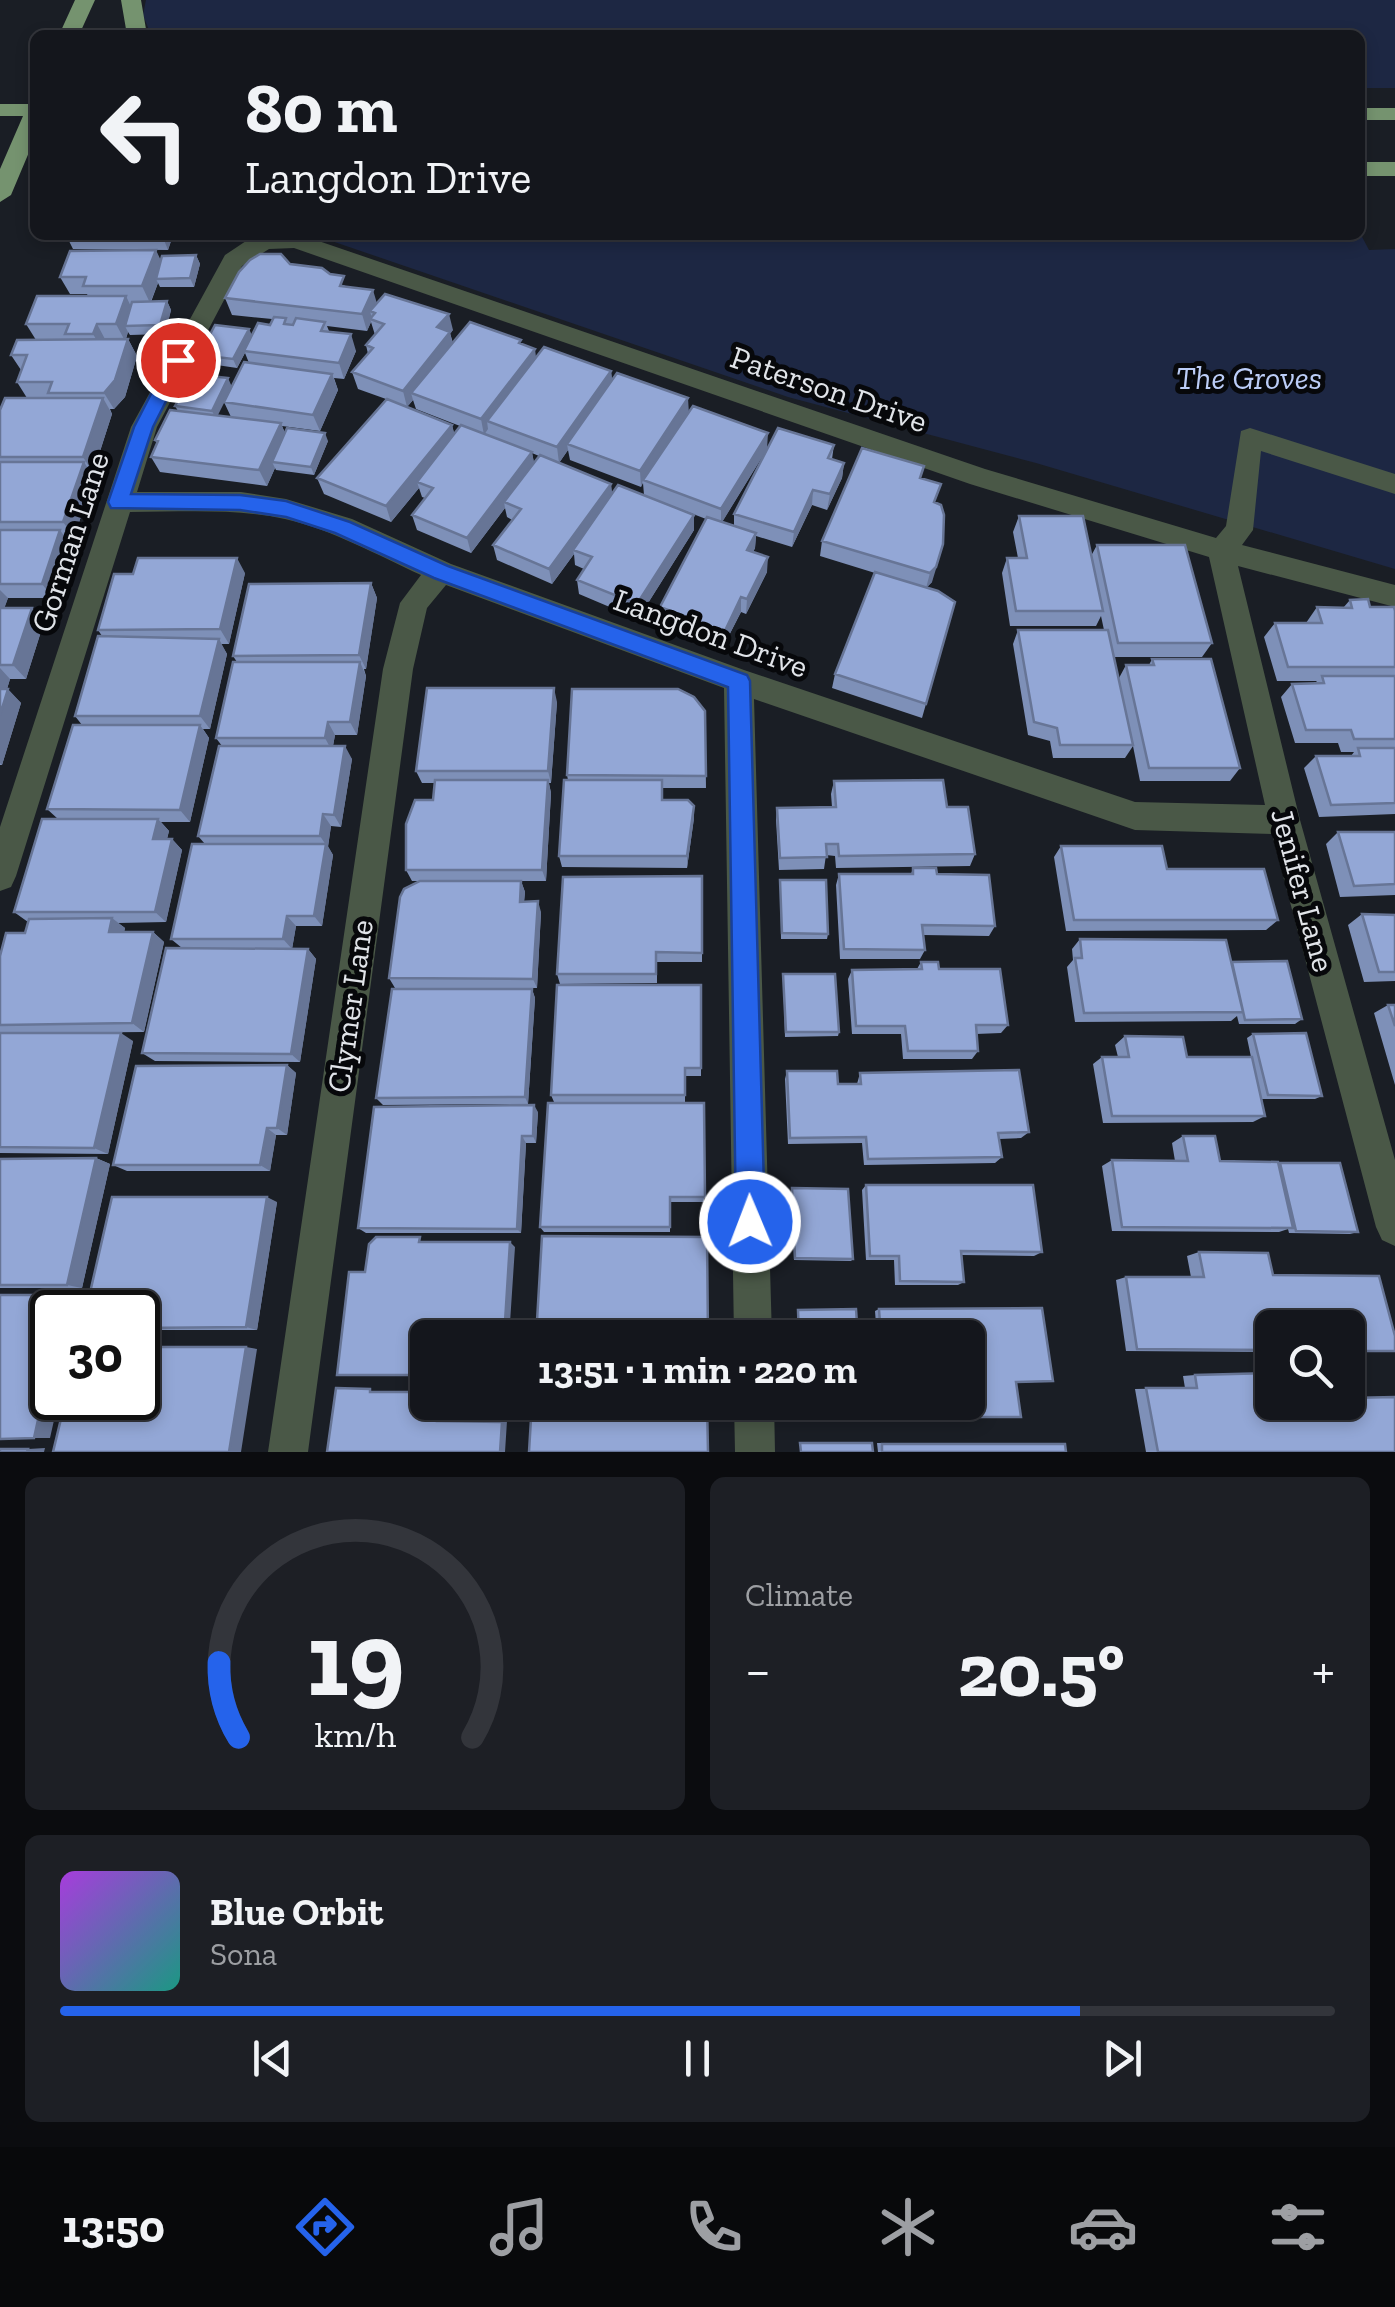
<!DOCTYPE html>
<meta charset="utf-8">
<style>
:root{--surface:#14161c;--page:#1d1f25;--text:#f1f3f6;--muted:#9d9fa3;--line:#33353b;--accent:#2563eb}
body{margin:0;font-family:"Zilla Slab",serif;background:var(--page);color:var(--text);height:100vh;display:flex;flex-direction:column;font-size:38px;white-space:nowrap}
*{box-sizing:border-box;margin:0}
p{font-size:32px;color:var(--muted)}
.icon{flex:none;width:55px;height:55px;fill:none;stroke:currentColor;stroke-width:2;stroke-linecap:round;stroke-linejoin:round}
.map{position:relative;height:1452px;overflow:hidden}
.details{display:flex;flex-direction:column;gap:25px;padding:25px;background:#0b0c0f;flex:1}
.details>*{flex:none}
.top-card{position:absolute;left:30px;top:30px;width:1335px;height:210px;border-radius:15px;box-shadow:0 5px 15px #0003,0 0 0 2px var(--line);background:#14161c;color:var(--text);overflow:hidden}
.tools{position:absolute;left:1255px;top:1310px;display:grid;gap:20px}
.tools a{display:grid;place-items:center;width:110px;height:110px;border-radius:15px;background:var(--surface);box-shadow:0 5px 15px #0003,0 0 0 2px var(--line);font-size:50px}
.speed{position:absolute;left:30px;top:1290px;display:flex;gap:20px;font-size:50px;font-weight:700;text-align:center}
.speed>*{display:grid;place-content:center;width:130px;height:130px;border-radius:50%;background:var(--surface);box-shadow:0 5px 15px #0003,0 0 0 2px var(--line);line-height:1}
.speed .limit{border:5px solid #111;border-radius:15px;background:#fff;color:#111}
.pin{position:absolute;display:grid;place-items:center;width:85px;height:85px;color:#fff;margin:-42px;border:5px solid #fff;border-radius:50%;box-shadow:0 2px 10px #0007}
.me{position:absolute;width:110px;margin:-55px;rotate:359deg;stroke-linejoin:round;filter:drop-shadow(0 0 8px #0008)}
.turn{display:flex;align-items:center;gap:35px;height:210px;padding:0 50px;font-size:45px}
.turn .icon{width:130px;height:130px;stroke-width:2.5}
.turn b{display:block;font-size:70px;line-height:85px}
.big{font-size:75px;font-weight:700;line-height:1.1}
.details .card{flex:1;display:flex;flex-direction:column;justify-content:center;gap:15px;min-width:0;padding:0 35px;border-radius:15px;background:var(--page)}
.details .dial{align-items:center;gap:0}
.dial svg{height:260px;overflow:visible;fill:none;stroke:var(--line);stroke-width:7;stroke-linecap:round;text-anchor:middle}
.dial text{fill:var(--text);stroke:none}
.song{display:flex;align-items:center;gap:30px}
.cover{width:120px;height:120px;border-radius:15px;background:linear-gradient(135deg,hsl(280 70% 55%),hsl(170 70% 35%))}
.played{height:10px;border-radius:5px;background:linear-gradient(90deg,var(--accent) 80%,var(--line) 80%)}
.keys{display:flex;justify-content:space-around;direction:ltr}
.heat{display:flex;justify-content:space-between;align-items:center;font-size:55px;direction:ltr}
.details .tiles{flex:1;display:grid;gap:25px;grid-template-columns:1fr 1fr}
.card:last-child{grid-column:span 2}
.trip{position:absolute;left:410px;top:1320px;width:575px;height:100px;border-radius:15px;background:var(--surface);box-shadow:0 5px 15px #0003,0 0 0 2px var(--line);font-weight:700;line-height:100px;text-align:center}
.dock{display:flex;height:160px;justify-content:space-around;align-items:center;background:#08090b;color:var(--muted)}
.dock .icon{width:70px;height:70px}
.dock .current{color:var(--accent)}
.dock b{font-size:45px;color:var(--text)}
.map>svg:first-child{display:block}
</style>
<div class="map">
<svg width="1395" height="1452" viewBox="0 0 1395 1452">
<rect width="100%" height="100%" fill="#1a1e25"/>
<path fill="#1d2743" d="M146,0H1395V88H1360V35H151L143,15Z
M1360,233L1369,250L1395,249V569L1036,463L788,397L314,235Z"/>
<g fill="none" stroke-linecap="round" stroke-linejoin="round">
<path fill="#4a5847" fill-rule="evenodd" d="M265,235L304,236L985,469L1216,538L1226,526L1241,431L1250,428L1395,474V494L1261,451L1253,530L1242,545L1395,585V607L1238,566L1300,820L1395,1160V1246L1382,1240L1376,1227L1272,834L1135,830L754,699L772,1338H734L724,688L446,585L427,608L413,669L308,1452H268L383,669L400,603L421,575C377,555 333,530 285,519C235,508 181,512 130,512L16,876L11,887L0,891V827L131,427L225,255L246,241ZM294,248L970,484L1209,557L1265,805L1135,802L744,670L451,564L352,519L286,499L241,492H137L157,427L242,266L269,249Z
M734,1402H774L775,1452H735Z"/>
<path fill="#75936f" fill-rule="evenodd" d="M75,0H95L79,35H59Z
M121,0H141L147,35H127Z
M0,104H35V138L11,195L0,202V169L23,116H0Z
M1360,108H1395V120H1360Z
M1360,162H1395V176H1360Z"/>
</g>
<path fill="#7e90b8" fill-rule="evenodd" d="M66,235H173L168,250L73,249Z
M196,255L200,264L194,287H160L158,283L151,302L167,301L171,310L165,334L130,335L128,332L126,339H128L137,356L125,397L114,409H110L112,414L93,473H91L94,478L74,537H65L71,546L53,598H8L4,608H32L44,622L26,679H10L7,689L21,703L2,765H0V410L27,398L17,382L21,370L11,355L36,340L26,324L88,296L87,294H70L60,277Z
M290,264L348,287L377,303L453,330L450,333L453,343L522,344L536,357L611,371L612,381L688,412L767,449L834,445L832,459L844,463L842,478L827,510L812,505L792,547L756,536L755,548L753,552L767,572L746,614L741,612L722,649L685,636V630L660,621V607L706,519L644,495L643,483L641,487L570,460L568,450L559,463L611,484L612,494L694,530L638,619L579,594L577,580L584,569L575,565L574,554L552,584L497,560L493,545L512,520L507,517L505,508L471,553L417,530L412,515L425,498L422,497L419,488L391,522L324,494L317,478L386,399L358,389L352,372L368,354L366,345L375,335L371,322L367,331L327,326L329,331L356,351L344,379L334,378L338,390L320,431L282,426L285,433L328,441L314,475L276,470L275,468L267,486L160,472L151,457L157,444L155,440L178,411L175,406L193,374L218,415L231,417L224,402L249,363L245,353L237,368L203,363L199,355L252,335L270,325L272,319L232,315L225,298ZM413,400L416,409L460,426L454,433L452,425L407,407ZM767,449L734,514V526L722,522ZM532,453L539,456L534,463Z
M922,478L935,503L932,582L926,588L955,602L922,718L832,688L835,674L875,573L820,556L822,541Z
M1019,516L1091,556L1097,545L1212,643L1202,657H1114L1119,678L1126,665H1149L1152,659L1240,768L1230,781H1140L1133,746L1125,758H1053L1050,741L1028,735L1013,644L1018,630H1104L1101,616L1096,626H1010L1002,573L1007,558H1018L1013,532Z
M245,573L229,644H221L227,654L210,729H203L209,738L190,822H161L169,831L167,839H172L182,850L166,922L118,923L125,928L124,932H153L164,942L144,1032L32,1033L133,1041L108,1154L0,1153V956L25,933L28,922L14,912L58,819L47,809L82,725L75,716L102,636L98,630Z
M371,583L377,598L366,669H364L366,676L357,735H335L333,746L352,759L341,827L331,826L328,847L333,855L322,926H296L292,949H308L316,959L300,1062L155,1061L142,1053L182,948L171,939L205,844L198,836L222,746L216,738L237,662L233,656Z
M1350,600L1370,607L1395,611V814L1319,817L1304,768L1316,756H1351L1354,752H1341L1338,743H1295L1281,697L1292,684L1315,683L1317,681H1277L1264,637L1275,623H1306L1317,607L1343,608Z
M557,702L551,783H549L551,793L546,881H521L525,892L524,902L541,912L537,988H395L389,978L419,881H412L406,870L433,800L435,783H422L416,771Z
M705,711L706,788H662V800L694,806V818L687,868L562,867L559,856L568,780L567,775Z
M834,781L947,807L975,854L970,866L836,868L835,856L826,855L824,869L779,870L776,820L777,808L832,807L831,794Z
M1338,832H1395V895L1340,897L1326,844Z
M1061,846L1167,869L1278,920L1266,930L1066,931L1054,857Z
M913,868L937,874L995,926L989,936L923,935L925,950L920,959H840L836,885L839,874H911Z
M702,876V962H657V983L560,984L557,974Z
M780,880L828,934L827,939H781Z
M1362,914L1395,915V981L1364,982L1348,925Z
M1080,939L1231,962L1302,1019L1295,1024H1239L1237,1016L1231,1021L1075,1022L1067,967L1073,960L1072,949Z
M921,962L939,969L1008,1025L1001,1033L976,1034L978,1051L972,1059H903L901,1034H852L848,979L852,970L917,969Z
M783,974L839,1032L838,1036L785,1037Z
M701,985V1076H685V1102H554L551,1095Z
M532,989L535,998L528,1104L383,1105L376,1098Z
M1388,1005H1395V1085L1374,1013Z
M1253,1034L1322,1096L1315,1099H1262L1265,1116L1253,1122L1103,1123L1093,1064L1102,1057H1118L1115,1045L1125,1036L1187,1057H1251L1247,1038Z
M287,1065L296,1073L287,1135H276L270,1171H127L113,1165Z
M787,1071L838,1084H857L860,1073L1029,1132L1021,1138L999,1139L1002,1157L995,1163L864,1165L862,1143L788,1144L785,1079Z
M704,1103V1202H670V1232H544L540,1227Z
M538,1112L536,1143H526L521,1233H366L358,1228Z
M1183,1136L1220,1161L1280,1163L1358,1232L1350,1234L1289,1233L1288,1229L1279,1232L1112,1231L1102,1166L1112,1160L1175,1161L1172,1143Z
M96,1158L110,1164L82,1288H0V1159Z
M866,1185L1042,1252L1034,1256L962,1255L964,1282L958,1285H895L894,1260H866L862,1190Z
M792,1188L853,1259L851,1261L794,1260Z
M277,1202L257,1330H138V1312L101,1300L89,1297Z
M1199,1252L1273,1275L1395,1351L1348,1352V1328H1272V1352L1126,1351L1116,1280L1126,1277H1191L1187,1256Z
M1042,1308L1053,1381L1016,1383L1021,1417H883L882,1402H968V1338H877L875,1311L879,1309Z
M1195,1375L1348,1398L1395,1452H1146L1135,1389L1185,1388L1183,1376Z
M877,1443L1056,1444L1066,1452H878Z"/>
<path fill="#677596" d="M162,235H173L168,250Z
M156,250L164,267L156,279L158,283L150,303L142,286Z
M196,255L200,264L194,287L190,278Z
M373,290L378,307L370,311L372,319H370L371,322L367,331L362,314Z
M126,296L134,313L125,326L128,332L125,341L116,324Z
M167,301L171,310L165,334L160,325Z
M449,314L453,330L450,333L454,349L411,393L413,400L407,407L403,391L437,327Z
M97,324L106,341L103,351L93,334Z
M249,329L253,337L237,368L233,359Z
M351,334L356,351L344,379L339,363Z
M128,339L137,356L125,397L114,409L104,393Z
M535,349L537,365L487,421L488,429L484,435L481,419Z
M611,371L613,388L567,444L568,450L559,463L557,447Z
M332,374L338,390L320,431L313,415Z
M228,378L232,387L216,419L212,411Z
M103,398L112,414L93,473L83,457Z
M688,398L689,414L643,480L641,487L640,471Z
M281,423L287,439L272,462L275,468L267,486L259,470Z
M452,425L456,441L417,482L419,488L391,522L386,506Z
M325,433L328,441L314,475L311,467Z
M768,433L767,449L721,524V509Z
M532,452L535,468L504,502L505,508L471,553L467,538Z
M84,462L94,478L74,537L63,522Z
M844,463L842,478L827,510L830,494Z
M611,484L612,499L573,550L574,554L552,584L549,569Z
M813,490L812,505L792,547L794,532Z
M694,515V530L638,619L637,604Z
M60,530L71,546L53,598L42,584Z
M756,533L755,548L747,565V550Z
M768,557L767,572L746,614L747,599Z
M237,558L245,573L229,644L220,629Z
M939,559L932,582L926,588L930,573Z
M371,583L377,598L366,669L359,655Z
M0,590L8,598L2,615L0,613Z
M741,597V612L722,649L723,635Z
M32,608L44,622L26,679L13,665Z
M219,639L227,654L210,729L200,716Z
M360,662L366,676L357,735L350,722Z
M0,668L10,679L4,699L0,695Z
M554,688L557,702L551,783L548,771Z
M8,689L21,703L2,765L0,763V715Z
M328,722L335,735L332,751L325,738Z
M200,725L209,738L190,822L180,810Z
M345,746L352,759L341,827L334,815Z
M548,780L551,793L546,881L542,870Z
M694,806V818L687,868V856Z
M323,814L331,826L328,846L333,855L322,926L314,916L326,845L320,836Z
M158,819L169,831L164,850L153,839Z
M172,839L182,850L166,922L155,912Z
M521,881L525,892L523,912L520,902Z
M538,901L541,912L537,988L533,979Z
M287,916L296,926L292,949L283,939Z
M112,918L125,928L122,942L109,932Z
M153,932L164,942L144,1032L132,1023Z
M308,949L316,959L300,1062L291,1054Z
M532,989L535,998L528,1104L525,1097Z
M121,1033L133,1041L108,1154L94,1148Z
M287,1065L296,1073L287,1135L277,1128Z
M534,1105L538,1112L536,1143L533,1136Z
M267,1128L276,1135L270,1171L260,1165Z
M522,1136L526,1143L521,1233L517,1229Z
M96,1158L110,1164L82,1288L67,1285Z
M267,1197L277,1202L257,1330L246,1327Z
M510,1242L515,1247L509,1338H504Z
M66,1295L82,1298L78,1312H62Z
M246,1347L257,1349L241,1452H229Z
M52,1356V1398H59L50,1438H34Z
M439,1402H445L444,1421H437Z
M507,1421L505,1452H500L502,1422Z
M45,1448L44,1452H27L28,1449Z"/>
<path fill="#93a7d6" stroke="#677596" stroke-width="2.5" d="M156,250L142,286H83L86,277H60L70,251Z
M260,254H281L290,264L322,268L330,274L344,276L340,286L373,290L362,314L225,298L239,272L250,260Z
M196,255L190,278L156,279L162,256Z
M385,294L449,314L437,327L450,332L403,391L352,372L373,348L366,345L384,324L370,319L375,313L370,311Z
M37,296H126L116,324H97L93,334H65L69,324H26Z
M167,301L160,325L125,326L132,302Z
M274,317L286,318L284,324L293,325L296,318L325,322L321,331L351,334L339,363L244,351L258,323L270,325Z
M470,322L521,340L519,343L535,349L481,419L411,393Z
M215,325L249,329L233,359L199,355Z
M128,339L115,380L104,393H48L52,382H17L27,355H11L17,340Z
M544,347L611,371L557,447L487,421Z
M244,362L332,374L313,415L224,402Z
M617,373L688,398L640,471L567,444Z
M193,374L228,378L212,411L175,406Z
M5,398H103L83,457H0V410Z
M387,399L452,425L386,506L317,478Z
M693,406L768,433L721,509L643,480Z
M170,410L281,423L259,470L151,457L158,441L155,440Z
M461,425L532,452L467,538L412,515L433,488L417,482Z
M287,428L325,433L311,467L272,462Z
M778,428L834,445L828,458L844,463L830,494L813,490L794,532L734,514Z
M862,448L924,466L920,478L941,484L934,502L941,505L944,515L943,544L936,567L930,573L822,541Z
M540,455L611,484L549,569L493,545L521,509L504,502Z
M0,462H84L63,522H0Z
M618,485L694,515L637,604L577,580L592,557L573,550Z
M1019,516H1083L1103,611H1016L1007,558H1027Z
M707,517L756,533L747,550L768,557L747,599L741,597L723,635L685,621L687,617L660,607Z
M0,530H60L42,584H0Z
M1097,545H1185L1212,643H1118Z
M138,558H237L220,629L98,630L114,574H133Z
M875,572L938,591L955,602L926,704L835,674Z
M371,583L359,655L233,656L249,584Z
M1368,599L1370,607H1394L1395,611V667H1288L1275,623H1322L1317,607L1352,608L1350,600Z
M0,608H32L13,665H0Z
M1018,630H1108L1133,745H1060L1057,728L1034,722Z
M98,636L219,639L200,716H75Z
M1152,659H1211L1240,768H1149L1126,665H1154Z
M233,662H360L350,722H328L325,738H216Z
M1322,676H1395V739H1354L1351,730H1306L1292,684L1324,683Z
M427,688H554L548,771H416Z
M0,689H8L0,715Z
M572,689H678L694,697L705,711L706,776L567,775Z
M73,725H200L180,810L47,809Z
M219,746H345L334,815L323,814L320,836H198Z
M1358,748H1395V803L1331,805L1316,756H1360Z
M435,780H548L542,870H406V824L415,800H433Z
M564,780H662V800H688L694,806L687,856H559Z
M943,780L947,807H968L975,854L839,856L838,844H826L827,857L780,858L777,808L836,807L834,781Z
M42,819H158L153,839H172L155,912H14Z
M1338,832H1395V884L1354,886Z
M192,844H326L314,916H287L283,939H171Z
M1061,846H1162L1167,869H1264L1278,920H1074Z
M913,868H936L937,874L989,875L995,926L922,925L925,950L844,949L839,874H913Z
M702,876V953L656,952V974H557L563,877Z
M780,880H826L828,934L782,933Z
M420,881H521L520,902L538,901L533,979L389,978L400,897L404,889Z
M1362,914L1395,915V972H1379Z
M112,918L109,932H153L132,1023L0,1025V956L6,933H25L29,919Z
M1080,939L1226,940L1243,1012L1084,1013L1075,958H1082Z
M166,948L308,949L291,1054L142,1053Z
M1287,961L1302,1019L1245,1020L1232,962Z
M921,962H938L939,969H1000L1008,1025H976L978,1051H908L905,1026H856L852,970L922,969Z
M783,974H835L839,1032H786Z
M557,985H701V1068H685V1095H551Z
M392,989H532L525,1097L376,1098Z
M1388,1005H1395V1026Z
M0,1033H121L94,1148L0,1147Z
M1306,1033L1322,1096L1268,1095L1253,1034Z
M1125,1036L1183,1037L1187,1057H1252L1265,1116H1112L1102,1057H1129Z
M287,1065L277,1128H267L260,1165H113L136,1066Z
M1019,1070L1029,1132L998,1133L1002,1157L868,1159L866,1137L790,1138L787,1071H837L838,1084H861L860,1073Z
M548,1103H704L705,1197H670V1227H540Z
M534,1105L533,1136H522L517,1229L358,1228L374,1107Z
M1183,1136H1215L1220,1161L1278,1162L1293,1228L1122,1227L1112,1160L1188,1161Z
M96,1158L67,1285H0V1159Z
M1280,1163H1340L1358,1232L1296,1231Z
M866,1185H1033L1042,1252L961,1251L964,1282L900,1281L899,1256H870Z
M792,1188L848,1189L853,1259L795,1258Z
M112,1197H267L246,1327L138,1328V1312H99L102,1298L89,1297Z
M542,1236L707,1237L708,1338H536Z
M376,1237H420L419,1242H510L504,1338H428V1375H337L349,1272H365L369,1244Z
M1199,1252L1268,1253L1273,1275L1379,1276L1395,1336V1351H1348V1328H1272V1350L1137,1349L1126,1277H1204Z
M0,1295H66L62,1312H52V1356L34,1438L0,1439Z
M1042,1308L1053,1381L1016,1382L1021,1417H888L887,1402H968V1338H881L879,1309Z
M856,1309L858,1338H799L798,1310Z
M138,1347H246L229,1452H53L66,1398H138Z
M1272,1373V1402H1348V1396V1398L1395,1397V1452H1158L1146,1388H1197L1195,1375Z
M336,1388L370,1389V1392H428V1402H439L437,1421L502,1422L500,1452H327Z
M532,1402H707L708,1452H529Z
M800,1443H872L873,1452H801Z
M882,1444H1065L1066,1452H882Z
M0,1449H28L27,1452H0Z"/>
<path fill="#2563eb" stroke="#184099" stroke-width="2.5" d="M178,353L187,360L153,427L131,494L240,495L286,501L350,522L448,566L747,675L750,681L765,1222L760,1232L750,1236L741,1232L736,1222L728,687L434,578L335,533L286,517L240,510L111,508L108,502L134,427L171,355Z"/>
<g text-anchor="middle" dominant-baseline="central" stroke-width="10" stroke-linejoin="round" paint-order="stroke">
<g font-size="32" font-style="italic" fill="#bccdf7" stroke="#07080b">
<text x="1249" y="378">The Groves</text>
</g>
<g font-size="32" fill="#e1e4e9" stroke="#07080b">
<text transform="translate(829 389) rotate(19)">Paterson Drive</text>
<text transform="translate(70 542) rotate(-72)">Gorman Lane</text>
<text transform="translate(711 633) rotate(20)">Langdon Drive</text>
<text transform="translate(1303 890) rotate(75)">Jenifer Lane</text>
<text transform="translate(350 1006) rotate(-82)">Clymer Lane</text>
</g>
</g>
</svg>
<div class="tools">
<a><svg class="icon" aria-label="search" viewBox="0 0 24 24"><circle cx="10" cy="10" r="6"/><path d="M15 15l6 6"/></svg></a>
</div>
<div class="speed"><div class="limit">30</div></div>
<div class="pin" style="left:178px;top:360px;background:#d93025"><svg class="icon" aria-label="arrive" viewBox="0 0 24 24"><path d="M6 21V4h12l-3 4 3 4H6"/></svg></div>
<svg class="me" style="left:750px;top:1222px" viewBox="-20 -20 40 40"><circle r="17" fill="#2563eb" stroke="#fff" stroke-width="3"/><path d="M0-11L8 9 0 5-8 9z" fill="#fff"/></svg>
<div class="trip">13:51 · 1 min · 220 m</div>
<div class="top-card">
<div class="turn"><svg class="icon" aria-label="left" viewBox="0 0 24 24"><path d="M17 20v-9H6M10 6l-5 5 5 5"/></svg><div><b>80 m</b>Langdon Drive</div></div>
</div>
</div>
<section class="details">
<div class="tiles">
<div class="card dial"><svg viewBox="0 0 100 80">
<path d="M14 69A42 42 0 1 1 86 69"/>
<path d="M14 69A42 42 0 0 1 8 46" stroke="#2563eb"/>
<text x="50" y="56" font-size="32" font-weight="700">19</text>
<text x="50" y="72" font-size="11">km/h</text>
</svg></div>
<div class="card"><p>Climate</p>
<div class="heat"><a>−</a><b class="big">20.5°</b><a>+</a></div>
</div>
<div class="card">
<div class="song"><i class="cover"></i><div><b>Blue Orbit</b><p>Sona</p></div></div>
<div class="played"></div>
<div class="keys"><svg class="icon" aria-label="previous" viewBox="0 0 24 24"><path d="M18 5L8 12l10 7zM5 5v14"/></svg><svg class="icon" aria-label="pause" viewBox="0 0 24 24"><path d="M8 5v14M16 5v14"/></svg><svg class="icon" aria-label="next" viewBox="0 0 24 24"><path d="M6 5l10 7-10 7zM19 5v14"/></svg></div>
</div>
</div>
</section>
<nav class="dock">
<b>13:50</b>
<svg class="icon current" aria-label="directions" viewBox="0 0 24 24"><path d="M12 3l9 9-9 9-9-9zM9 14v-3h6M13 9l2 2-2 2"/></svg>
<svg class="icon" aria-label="music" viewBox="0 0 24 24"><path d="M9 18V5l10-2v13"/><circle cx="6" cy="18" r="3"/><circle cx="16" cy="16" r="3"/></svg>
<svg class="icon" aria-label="phone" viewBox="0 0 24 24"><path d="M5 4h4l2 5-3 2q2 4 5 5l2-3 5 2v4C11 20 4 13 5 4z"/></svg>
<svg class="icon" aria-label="climate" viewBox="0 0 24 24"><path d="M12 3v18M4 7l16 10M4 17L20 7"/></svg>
<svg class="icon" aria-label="car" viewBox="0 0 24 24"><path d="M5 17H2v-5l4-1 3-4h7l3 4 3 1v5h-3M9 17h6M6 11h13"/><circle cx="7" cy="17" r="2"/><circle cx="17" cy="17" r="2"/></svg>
<svg class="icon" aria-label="filters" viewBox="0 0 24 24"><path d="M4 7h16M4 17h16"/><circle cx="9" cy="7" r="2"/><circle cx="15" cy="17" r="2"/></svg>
</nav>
